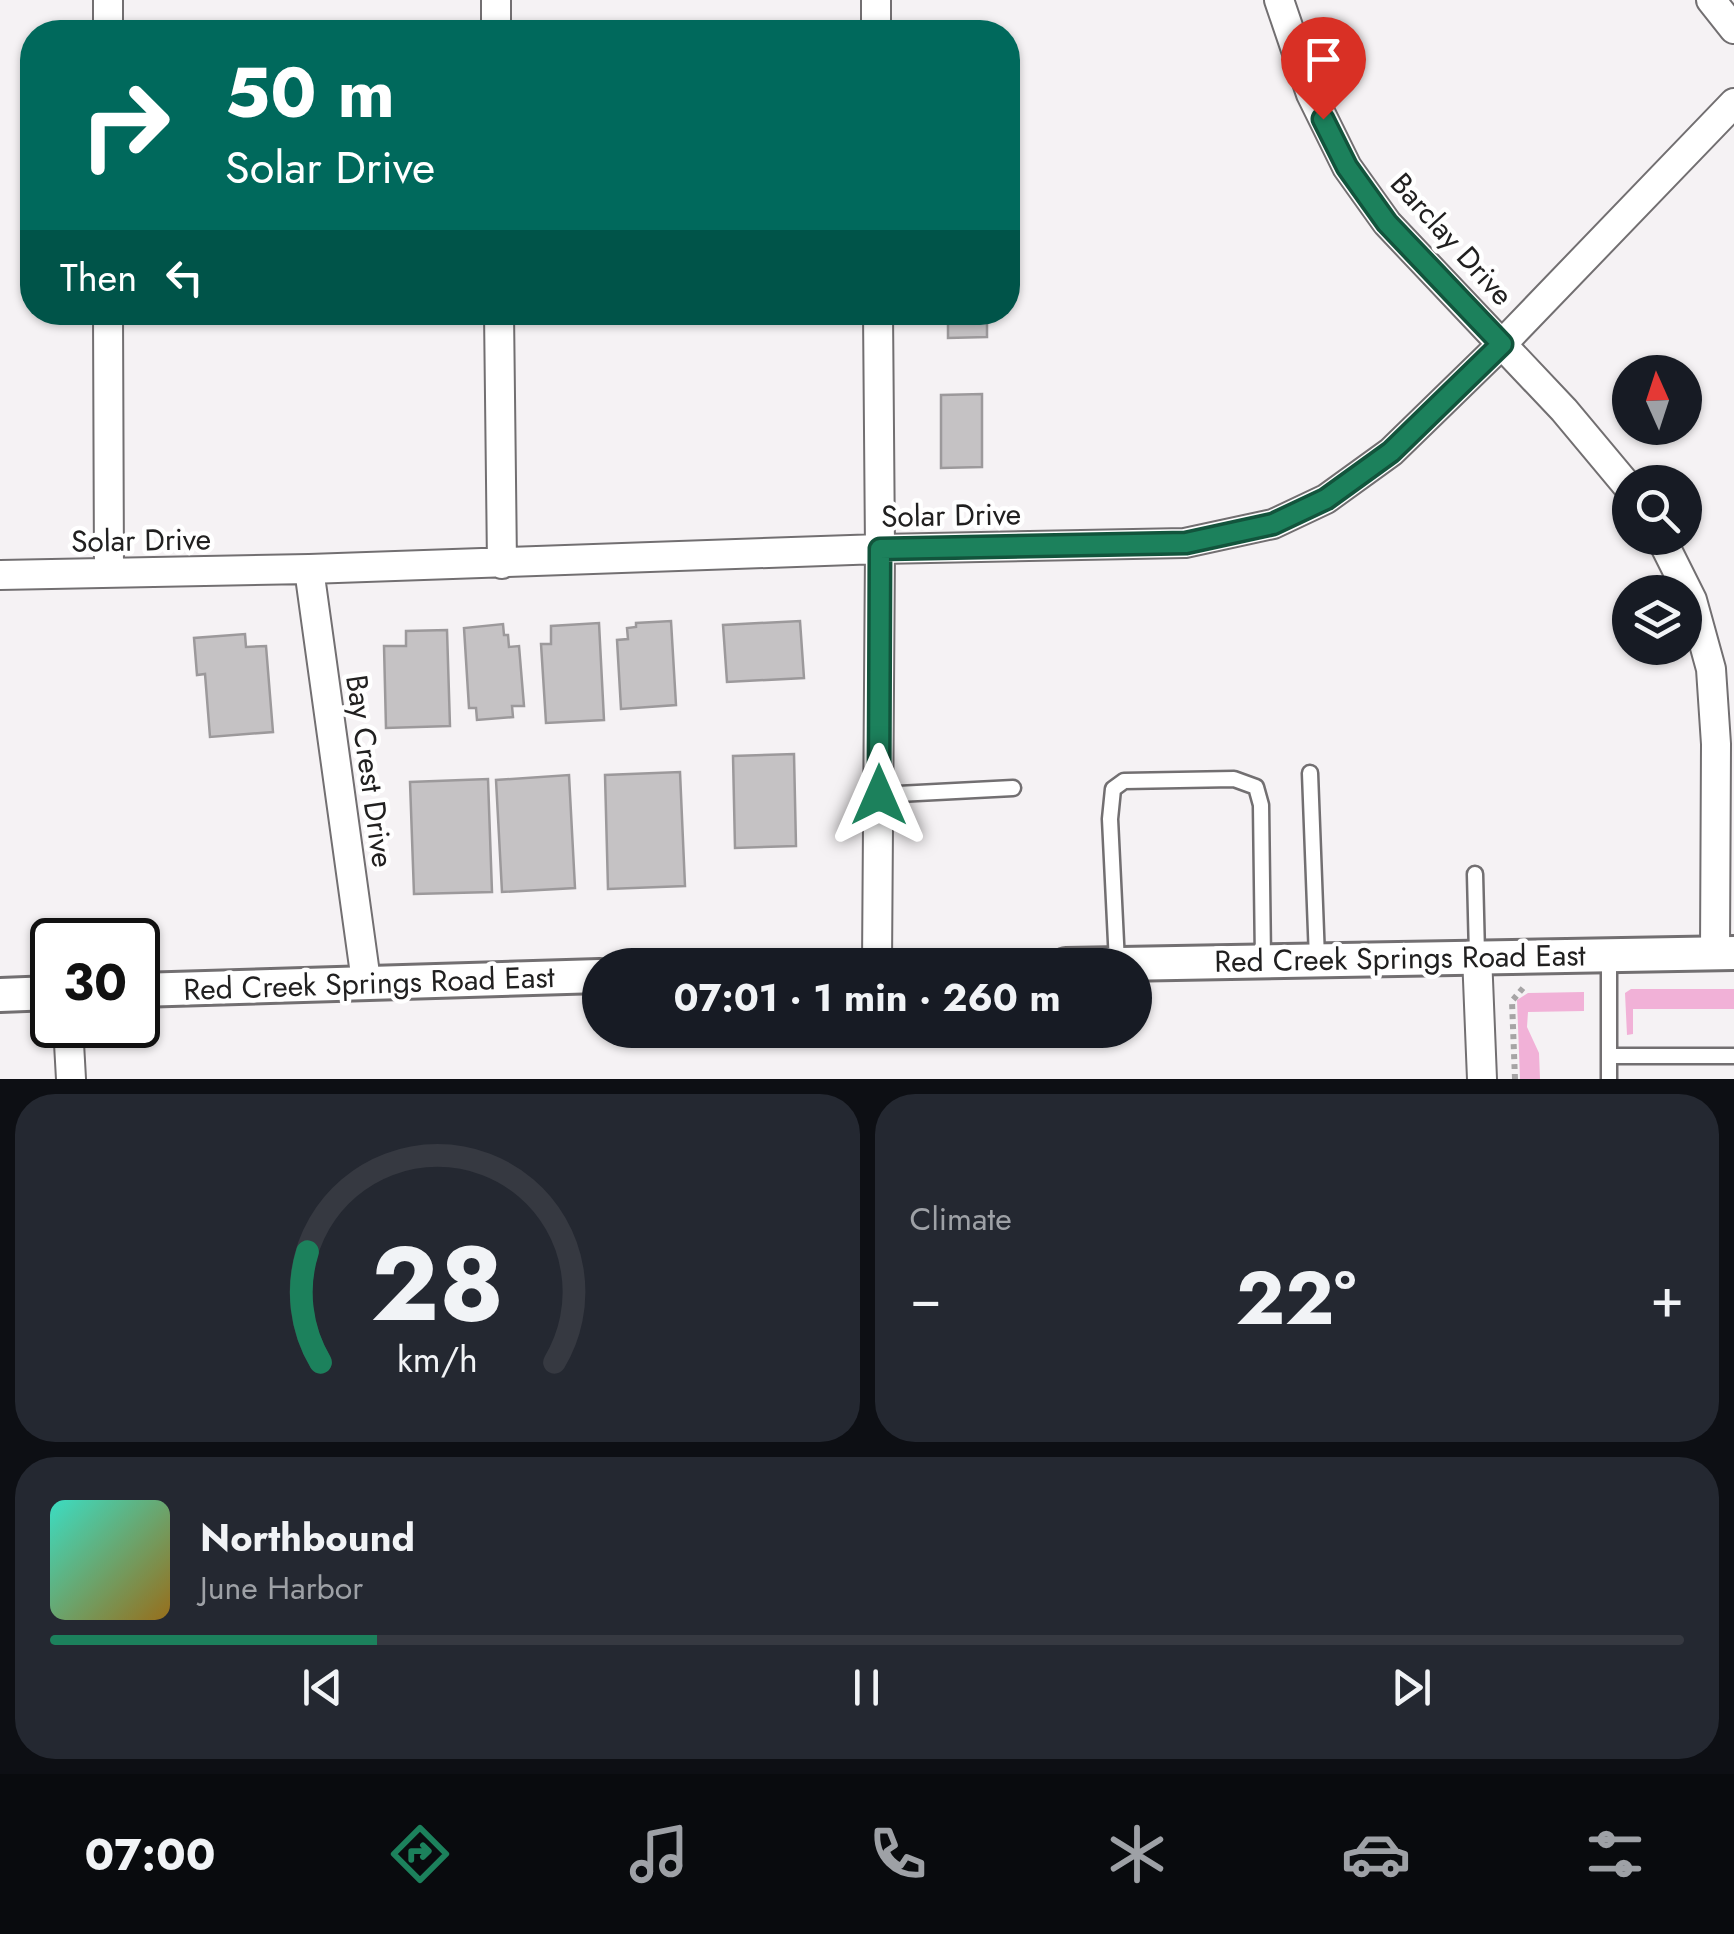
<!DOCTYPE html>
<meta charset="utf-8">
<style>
:root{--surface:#171b24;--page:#242831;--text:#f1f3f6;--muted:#9ea1a6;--line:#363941;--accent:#1c815c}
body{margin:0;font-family:Jost,sans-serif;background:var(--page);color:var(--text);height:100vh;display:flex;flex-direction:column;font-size:38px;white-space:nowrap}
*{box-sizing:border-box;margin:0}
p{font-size:32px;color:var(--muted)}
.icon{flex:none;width:55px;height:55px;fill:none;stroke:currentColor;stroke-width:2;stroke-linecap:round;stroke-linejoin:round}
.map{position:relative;height:1079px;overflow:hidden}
.drawer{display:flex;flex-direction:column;gap:15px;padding:15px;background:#0d0f14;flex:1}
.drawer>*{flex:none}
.guide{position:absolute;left:20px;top:20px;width:1000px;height:305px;border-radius:40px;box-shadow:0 2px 8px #0004;background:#00695c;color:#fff;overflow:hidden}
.needle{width:65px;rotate:357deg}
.tools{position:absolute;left:1612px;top:355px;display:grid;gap:20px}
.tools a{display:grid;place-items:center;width:90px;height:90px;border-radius:50%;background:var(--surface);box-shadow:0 2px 8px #0004;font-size:50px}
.speed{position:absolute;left:30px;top:918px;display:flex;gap:20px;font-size:50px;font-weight:700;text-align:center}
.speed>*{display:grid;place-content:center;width:130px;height:130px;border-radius:50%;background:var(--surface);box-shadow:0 2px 8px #0004;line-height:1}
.speed .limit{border:5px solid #111;border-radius:15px;background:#fff;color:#111}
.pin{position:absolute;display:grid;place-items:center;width:85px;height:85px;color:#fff;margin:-102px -42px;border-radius:50% 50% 50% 0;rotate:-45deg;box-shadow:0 0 10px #0007}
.pin .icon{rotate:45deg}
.me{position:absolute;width:110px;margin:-55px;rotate:0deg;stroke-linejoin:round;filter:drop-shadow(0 0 8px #0008)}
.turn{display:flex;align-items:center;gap:35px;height:210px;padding:0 40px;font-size:45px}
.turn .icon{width:130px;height:130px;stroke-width:2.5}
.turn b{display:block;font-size:70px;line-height:85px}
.then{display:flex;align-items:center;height:95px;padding:0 40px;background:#0003;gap:20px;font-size:38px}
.big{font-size:75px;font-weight:700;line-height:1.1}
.drawer .widget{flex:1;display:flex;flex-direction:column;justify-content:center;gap:15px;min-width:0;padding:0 35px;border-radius:40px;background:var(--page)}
.drawer .dial{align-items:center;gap:0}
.dial svg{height:260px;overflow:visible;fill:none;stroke:var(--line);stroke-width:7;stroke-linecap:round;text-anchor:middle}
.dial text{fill:var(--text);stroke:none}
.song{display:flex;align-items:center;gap:30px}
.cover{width:120px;height:120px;border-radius:15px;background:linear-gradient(135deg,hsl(170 70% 55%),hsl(40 70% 35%))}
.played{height:10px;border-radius:5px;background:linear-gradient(90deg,var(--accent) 20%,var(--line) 20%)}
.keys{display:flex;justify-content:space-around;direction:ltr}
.heat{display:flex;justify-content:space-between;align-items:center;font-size:55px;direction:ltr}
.drawer .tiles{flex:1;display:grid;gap:15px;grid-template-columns:1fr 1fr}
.widget:last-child{grid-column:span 2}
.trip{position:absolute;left:582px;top:948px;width:570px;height:100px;border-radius:50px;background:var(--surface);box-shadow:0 2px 8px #0004;font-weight:700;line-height:100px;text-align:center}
.menu{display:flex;height:160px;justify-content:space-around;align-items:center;background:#090b0e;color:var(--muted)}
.menu .icon{width:70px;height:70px}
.menu .current{color:var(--accent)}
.menu b{font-size:45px;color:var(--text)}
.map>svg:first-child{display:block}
</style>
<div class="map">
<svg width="1734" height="1079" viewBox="0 0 1734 1079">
<rect width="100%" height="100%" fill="#f5f2f4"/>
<path fill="#f1b1d7" d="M1631,989H1734V1009H1633V1034L1627,1035L1625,993Z
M1584,992V1011L1528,1012L1527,1027L1539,1053L1540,1079H1520L1517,1000L1528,993Z"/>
<path fill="#c5c2c4" stroke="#9c999b" stroke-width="2.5" d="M948,312H987V337L948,338Z
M982,394V467L941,468V395Z
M671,621L676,705L621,709L617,640L628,639L627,628L636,627V623Z
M800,621L804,678L727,682L723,625Z
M599,623L604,720L546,723L541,644H551V626Z
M503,624L504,635H508L509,647L519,646L524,706H512L513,717L477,720L476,708H469L464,628Z
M447,630L450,726L386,728L384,646H406V631Z
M245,634L246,647L266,646L273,732L210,737L205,674L197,675L194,638Z
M794,754L796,846L735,848L733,756Z
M680,772L685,886L608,889L605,775Z
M569,775L575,888L502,892L496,780Z
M488,779L492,892L414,894L410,782Z"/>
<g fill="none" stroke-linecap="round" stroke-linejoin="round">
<g stroke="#726f71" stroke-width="19">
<path id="service" d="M1310,773L1317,959
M879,795L1013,788
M1475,874L1477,955
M1609,955V1079
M1117,963L1110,819L1113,789L1124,781L1234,779L1256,787L1261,805L1263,960
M1609,1056H1734"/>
</g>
<g stroke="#726f71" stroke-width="32">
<path id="minor" d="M108,0V32
M496,0V32
M876,0V32
M1279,0L1311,94L1347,167L1387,223L1564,410L1630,489
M1711,0L1734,29
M108,312L109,573
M499,312L502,564
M1661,538L1692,600L1711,669L1716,744L1715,953
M309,569L366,981
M0,575L309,569L880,549L1185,543L1273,524L1326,499L1391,452L1502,344L1734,103
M1477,955L1482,1079
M877,965L880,549L878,312
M68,1025L71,1079"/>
</g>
<g stroke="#726f71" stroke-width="38">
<path id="tertiary" d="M1066,965L1734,953
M138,990L600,976
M0,995L52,993"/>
</g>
<path stroke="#a6a4a5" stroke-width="6" stroke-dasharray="5 5" stroke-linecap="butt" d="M1515,1079L1512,1001L1523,988"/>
<use href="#service" stroke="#fff" stroke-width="14"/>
<use href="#minor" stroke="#fff" stroke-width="28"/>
<use href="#tertiary" stroke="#fff" stroke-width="32"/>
</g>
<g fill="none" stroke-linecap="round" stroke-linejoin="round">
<g stroke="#12543c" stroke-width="25">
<path id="route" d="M879,795L880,549L1186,543L1273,524L1326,499L1391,452L1502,344L1387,223L1347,167L1323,119"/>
</g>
<use href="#route" stroke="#1c815c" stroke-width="18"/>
</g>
<g text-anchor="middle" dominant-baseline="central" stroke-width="9" stroke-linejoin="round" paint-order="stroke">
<g font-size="30" fill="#212020" stroke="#fff">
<text transform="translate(1452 239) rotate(48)">Barclay Drive</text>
<text transform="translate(951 515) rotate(-1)">Solar Drive</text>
<text transform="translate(141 540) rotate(-1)">Solar Drive</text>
<text transform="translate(370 771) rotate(82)">Bay Crest Drive</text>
<text transform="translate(1400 958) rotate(-1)">Red Creek Springs Road East</text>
<text transform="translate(369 983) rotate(-2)">Red Creek Springs Road East</text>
</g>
</g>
</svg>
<div class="tools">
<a><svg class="needle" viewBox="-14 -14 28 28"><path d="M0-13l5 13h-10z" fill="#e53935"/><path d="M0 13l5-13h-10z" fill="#9ea1a6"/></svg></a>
<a><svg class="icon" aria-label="search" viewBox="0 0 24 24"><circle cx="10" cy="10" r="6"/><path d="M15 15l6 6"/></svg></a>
<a><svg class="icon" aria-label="layers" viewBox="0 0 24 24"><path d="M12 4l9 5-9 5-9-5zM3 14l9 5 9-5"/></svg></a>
</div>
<div class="speed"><div class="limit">30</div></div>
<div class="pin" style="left:1323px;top:119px;background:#d93025"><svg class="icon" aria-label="arrive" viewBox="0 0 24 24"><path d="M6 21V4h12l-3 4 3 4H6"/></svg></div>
<svg class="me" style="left:879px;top:795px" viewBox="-20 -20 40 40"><path d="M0-17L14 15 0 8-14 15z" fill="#1c815c" stroke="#fff" stroke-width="4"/></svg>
<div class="trip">07:01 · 1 min · 260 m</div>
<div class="guide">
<div class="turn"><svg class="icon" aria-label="right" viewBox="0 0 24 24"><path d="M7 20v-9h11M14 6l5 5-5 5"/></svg><div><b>50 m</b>Solar Drive</div></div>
<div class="then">Then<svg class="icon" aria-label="left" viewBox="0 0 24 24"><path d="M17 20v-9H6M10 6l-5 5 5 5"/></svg></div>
</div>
</div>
<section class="drawer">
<div class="tiles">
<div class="widget dial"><svg viewBox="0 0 100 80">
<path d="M14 69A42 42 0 1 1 86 69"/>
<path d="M14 69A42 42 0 0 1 10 35" stroke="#1c815c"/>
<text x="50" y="56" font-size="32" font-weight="700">28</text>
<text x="50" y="72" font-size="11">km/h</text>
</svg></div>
<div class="widget"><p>Climate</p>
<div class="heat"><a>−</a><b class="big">22°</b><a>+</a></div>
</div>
<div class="widget">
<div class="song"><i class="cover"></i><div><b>Northbound</b><p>June Harbor</p></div></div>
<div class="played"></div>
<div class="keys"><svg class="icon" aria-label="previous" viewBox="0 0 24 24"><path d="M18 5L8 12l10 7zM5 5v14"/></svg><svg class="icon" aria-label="pause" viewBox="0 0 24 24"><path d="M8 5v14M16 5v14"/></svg><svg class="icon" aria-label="next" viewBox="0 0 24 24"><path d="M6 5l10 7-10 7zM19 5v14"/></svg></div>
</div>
</div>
</section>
<nav class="menu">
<b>07:00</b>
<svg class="icon current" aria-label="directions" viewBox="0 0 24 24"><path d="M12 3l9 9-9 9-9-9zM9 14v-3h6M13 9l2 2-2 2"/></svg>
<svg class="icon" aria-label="music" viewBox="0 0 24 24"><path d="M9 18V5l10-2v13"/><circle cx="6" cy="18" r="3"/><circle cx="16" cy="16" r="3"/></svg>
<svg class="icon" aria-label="phone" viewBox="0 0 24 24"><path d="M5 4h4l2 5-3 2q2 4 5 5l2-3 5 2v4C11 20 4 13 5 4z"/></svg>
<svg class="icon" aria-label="climate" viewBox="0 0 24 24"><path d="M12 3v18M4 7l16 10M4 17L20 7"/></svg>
<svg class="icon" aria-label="car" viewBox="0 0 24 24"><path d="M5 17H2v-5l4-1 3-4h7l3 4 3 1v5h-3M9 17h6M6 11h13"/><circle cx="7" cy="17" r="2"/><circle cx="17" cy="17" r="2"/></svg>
<svg class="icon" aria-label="filters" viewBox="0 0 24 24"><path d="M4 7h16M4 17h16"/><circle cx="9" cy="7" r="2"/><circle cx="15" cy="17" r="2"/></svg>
</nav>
